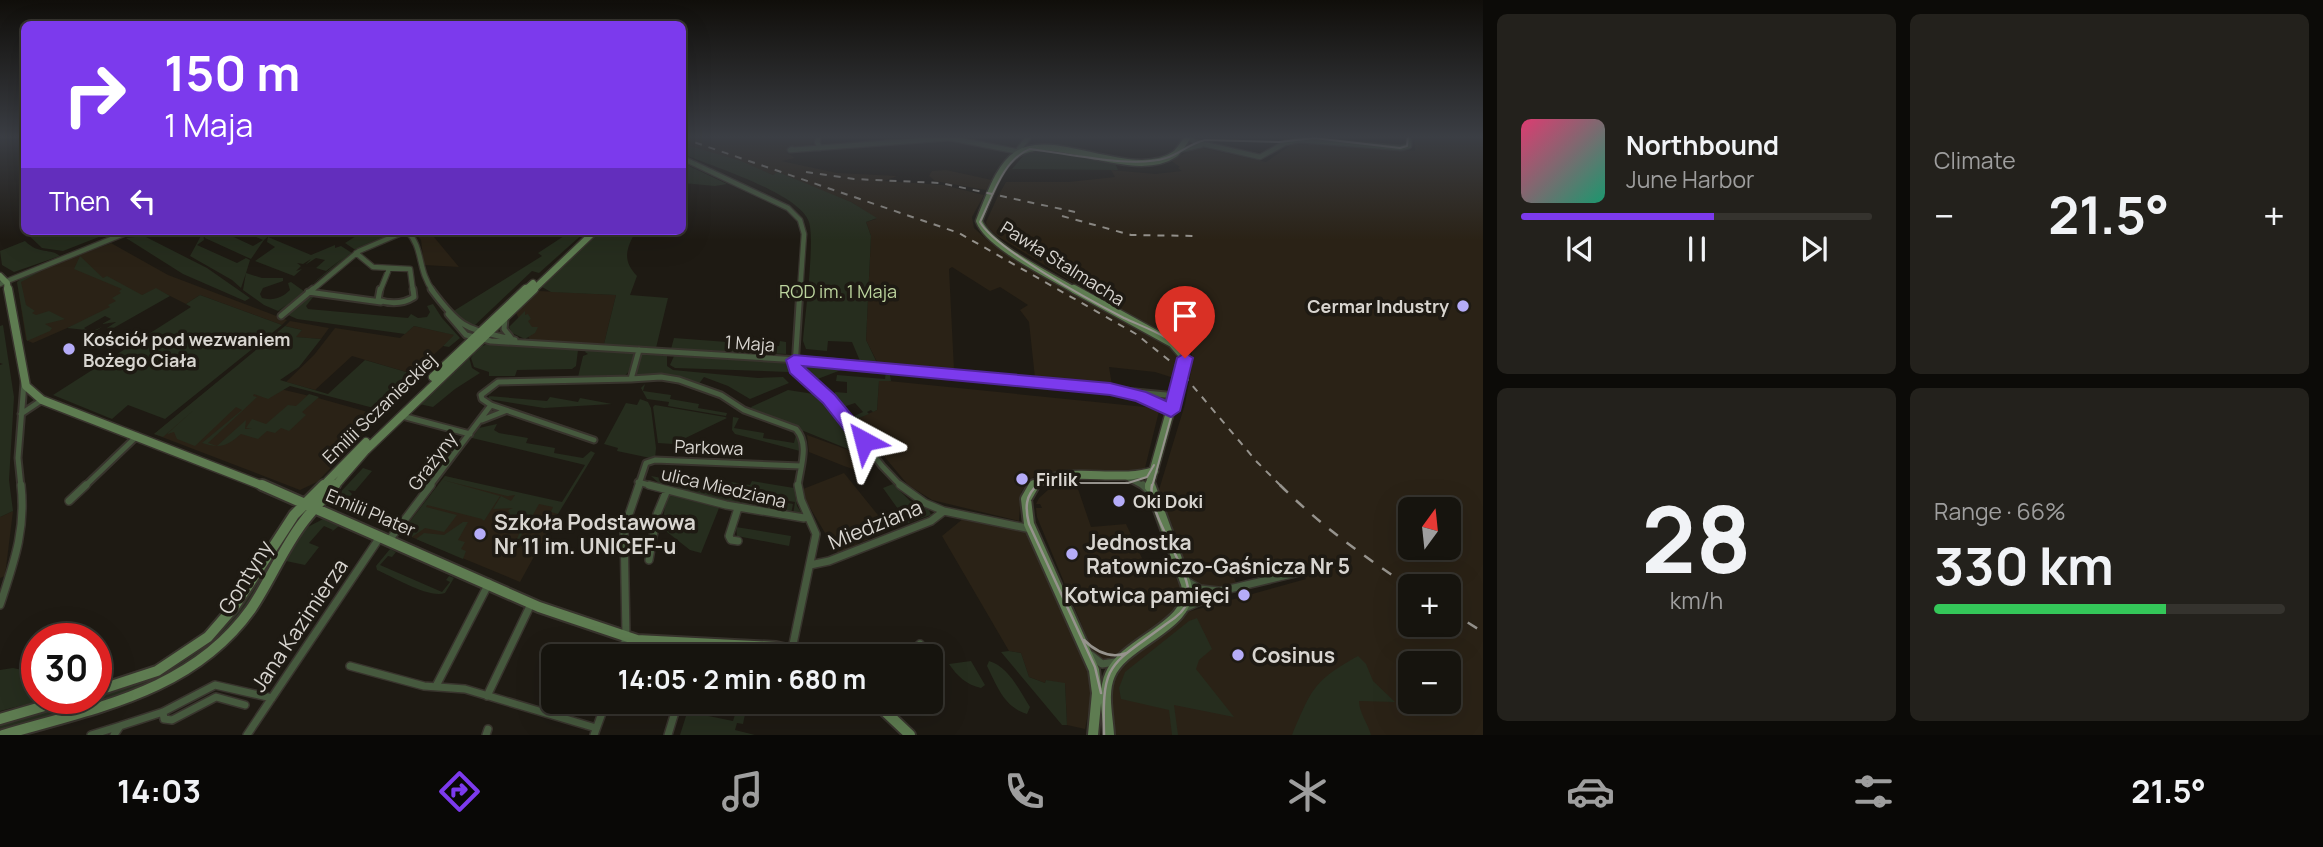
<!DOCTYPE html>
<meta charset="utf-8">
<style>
:root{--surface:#16140e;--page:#23211c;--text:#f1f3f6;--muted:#9e9e9e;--line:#35332e;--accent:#7c3aed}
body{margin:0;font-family:Manrope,sans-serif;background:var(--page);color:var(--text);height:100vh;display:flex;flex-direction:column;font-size:26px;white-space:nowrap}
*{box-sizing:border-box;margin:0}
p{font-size:23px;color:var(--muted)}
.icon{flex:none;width:38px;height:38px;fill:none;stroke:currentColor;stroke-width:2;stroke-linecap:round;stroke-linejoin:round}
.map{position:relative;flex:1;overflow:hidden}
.details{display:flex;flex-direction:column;gap:14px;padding:14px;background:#0c0b08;width:840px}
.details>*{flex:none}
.guide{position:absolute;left:21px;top:21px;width:665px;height:214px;border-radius:10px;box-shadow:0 7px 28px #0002,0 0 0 2px var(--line);background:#7c3aed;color:#fff;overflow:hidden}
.needle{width:46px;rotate:15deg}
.controls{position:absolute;left:1398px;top:497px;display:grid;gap:14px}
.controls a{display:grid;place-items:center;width:63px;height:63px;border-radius:10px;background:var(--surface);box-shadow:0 7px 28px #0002,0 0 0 2px var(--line);font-size:35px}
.speed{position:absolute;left:21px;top:623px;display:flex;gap:14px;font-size:35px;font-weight:700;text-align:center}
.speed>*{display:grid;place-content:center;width:91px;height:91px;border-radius:50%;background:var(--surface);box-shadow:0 7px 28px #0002,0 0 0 2px var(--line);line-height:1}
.speed .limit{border:10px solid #d22;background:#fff;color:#111}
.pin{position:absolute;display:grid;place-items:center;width:60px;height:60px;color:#fff;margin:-72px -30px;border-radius:50% 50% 50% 0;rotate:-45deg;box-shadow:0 0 7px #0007}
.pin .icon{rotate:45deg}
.me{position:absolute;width:77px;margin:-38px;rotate:322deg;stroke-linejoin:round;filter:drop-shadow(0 0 5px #0008)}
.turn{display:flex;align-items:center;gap:24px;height:147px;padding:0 28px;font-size:32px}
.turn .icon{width:91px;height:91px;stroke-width:2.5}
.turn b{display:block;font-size:49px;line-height:60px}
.then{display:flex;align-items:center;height:66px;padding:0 28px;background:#0003;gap:14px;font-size:26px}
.big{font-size:52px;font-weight:700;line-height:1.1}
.details .card{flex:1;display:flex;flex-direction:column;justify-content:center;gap:10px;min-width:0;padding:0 24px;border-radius:10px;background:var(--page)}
.details .dial{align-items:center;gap:0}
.dial b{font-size:91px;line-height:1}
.song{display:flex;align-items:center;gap:21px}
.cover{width:84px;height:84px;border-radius:10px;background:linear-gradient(135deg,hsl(340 70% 55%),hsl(160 70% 35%))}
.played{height:7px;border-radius:4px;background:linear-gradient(90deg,var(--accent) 55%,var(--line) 55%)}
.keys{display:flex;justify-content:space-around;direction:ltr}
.heat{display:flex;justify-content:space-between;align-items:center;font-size:38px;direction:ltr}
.charge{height:10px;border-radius:5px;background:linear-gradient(90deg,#34c759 66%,var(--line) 0)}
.details .tiles{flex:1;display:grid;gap:14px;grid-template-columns:repeat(2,1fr)}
.trip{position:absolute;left:541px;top:644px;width:402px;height:70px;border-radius:10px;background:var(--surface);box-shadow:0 7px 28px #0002,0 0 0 2px var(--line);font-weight:700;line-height:70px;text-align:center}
.tab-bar{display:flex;height:112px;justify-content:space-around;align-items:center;background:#090806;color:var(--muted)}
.tab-bar .icon{width:49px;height:49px}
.tab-bar .current{color:var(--accent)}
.tab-bar b{font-size:32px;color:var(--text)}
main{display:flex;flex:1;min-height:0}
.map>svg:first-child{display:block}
</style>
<main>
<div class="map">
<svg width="1483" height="735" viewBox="0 0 1483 735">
<rect width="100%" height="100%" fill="#1e1a13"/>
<path fill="#2a2216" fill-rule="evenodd" d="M691,137H815L810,146H793L788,149L787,153L795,158L781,161L837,173L897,176L884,181L943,185L984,195L972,217L974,228L992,244L1074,294L1174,348L1181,362L1177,379L1155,372L1109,367L1112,385L1035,378L1029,322L1020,310L1028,305L1000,287L990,291L952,267L949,269L954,370L877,362L866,340L871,236L866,222L876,219L851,202L687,145Z
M1414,137H1483V735H1113L1110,686L1119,667L1184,613L1306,579L1293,564L1257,559L1230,565L1236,583L1219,589L1199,588L1188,580L1166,528L1173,527L1158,493L1185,404L1192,366V351L1179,340L1108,304L997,236L987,227L986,222L997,198L1006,182H1069L1115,177L1111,170L1155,174L1182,171L1178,168L1180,167L1170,160L1198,147L1266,162L1291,145L1305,142L1415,151ZM1410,509H1449V548H1410ZM1410,586H1449V625H1410ZM1410,663H1449V702H1410Z
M946,170L992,180L986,190L935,181L929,176L932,171Z
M429,231L459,267L424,265L421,240L414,232Z
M111,243L168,275L287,320L282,325L200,295L186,304L156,289L33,343L26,340L17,282L25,276Z
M539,291L616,295L604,344L530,340L516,313Z
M290,321L329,328L321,339L295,337L302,330L285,326Z
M414,326L455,335L413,374L352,356L315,390L286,382L314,355L335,328L400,338Z
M225,376L318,398L382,416L317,482L300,490L154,434Z
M879,380L1155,408L1159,411L1145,468L1139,472H1044L1033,477L1021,492L1019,521L932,500L908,485L854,420L877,410Z
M807,435L870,458L853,469L844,466L809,452Z
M844,473L890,530L837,553L803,496V489Z
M445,476L563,504L520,582L409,536L404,529Z
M1065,486L1078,489L1091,527L1126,524L1148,571L1172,572L1184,592V603L1114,659H1103L1093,652L1037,517L1036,508H1042L1040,504H1036L1039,498L1048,490Z
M13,511L5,576L0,578V517Z
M964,518L1027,531L1080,646L1091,682L1092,694L1085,729L1067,725L1065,684L1046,680L1045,683L1029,677L1021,653L1009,651L942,536Z"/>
<path fill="#262d1e" d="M687,145L741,161L773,175L778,172L851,202L877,218L866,222L871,236L866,340L877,363L860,361L852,342L828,341L827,351L806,349L803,341C805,316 815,241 809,222C799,193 711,166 683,154Z
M1042,151L1115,163L1118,170L1012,169L1024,155Z
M683,163L727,184L715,186L683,183Z
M24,225V231L109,233L63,251L42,248L21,228Z
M205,231H221L253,246L263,240L254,236L255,234L253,236L242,231H274L264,240L251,259L205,238Z
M364,231H399L360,249H354L345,243Z
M559,231H586L539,273L532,271L474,326L464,324L452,312L542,256L538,253L564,236Z
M600,231H636C626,249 622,260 637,276L630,295L668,298L656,348L604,344L616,295L551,292L542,287Z
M203,232L204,240L197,245L237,263L246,258L250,260L246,273L262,278H283V281L263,288L260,294L262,298C273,301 282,298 290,290L288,283L291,282L305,292L282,312L279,311L286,305L278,311L264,305L243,290L246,273L241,288L232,280L190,256Z
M144,236L207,268L250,298L245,301L183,274L126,238Z
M268,237L311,255L335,245V248L341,246L352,253L306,289L343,258L326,271L316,268L325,260L316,258L305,265L311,259L303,264L297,263L301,266L296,271L302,269L294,276L255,261L275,247L267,242Z
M25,241C39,255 51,248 60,256L14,272L2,265L0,251Z
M80,256L103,278L107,276L142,295L156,288L170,296L110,330L107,328L116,322L102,324L111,319L105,316L84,328L90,332L102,327L89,335L85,332L86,330L67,328L110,307L108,305L116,301L112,298L121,293L119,291L122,289L74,269Z
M43,270L21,282L26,305L35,311L32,313L36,315L49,311L65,319L45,324L52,328L50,331L27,341L17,282L26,275Z
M200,295L282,325L165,419L128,405L112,419L53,395L191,307L186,304Z
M310,296H314L306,306L308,309L408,318L411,314L418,318L427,317L430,312L427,306L433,304L442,318L460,338L449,347L443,346L454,335L414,326L405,334L297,319L286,314Z
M525,311V315L528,314L531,319L528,321L532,327H538L535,333L525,339L512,333L509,327Z
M3,325L14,397L9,480L13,511L0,517V365L3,364L0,363V326Z
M285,326L302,330L296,337L321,339L299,367L280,380L328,394L365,360L413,374L411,384L385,411L290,386L268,399L254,394L253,396L268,400L257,397L208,443L217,446L246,420L245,429H252L246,428L252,419L266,424L288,405L296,406L309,394L319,397L302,412L306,415L289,431L281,428L275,433L267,431L258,439L241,434C227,446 221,449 202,443L242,410L236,407L195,446L177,439L174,432L167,434L196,408L163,437L154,434Z
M674,338L779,346L780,341L786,342V354L671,349Z
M488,344L578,350L576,366L572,369L517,370L515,376H489V372L474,367L471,358L477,348Z
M587,349L637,352C628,382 623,378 594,380L592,377L586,379L578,377L583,356L588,354L585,352Z
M645,354L667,355V366L673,370L758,378L783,377L789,383L750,399L728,386L704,377L698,385L639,376L635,373L639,356Z
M674,356L786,361L789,364V372L675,368L670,365Z
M469,357L472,368L480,373L455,389L433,407L419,404Z
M800,362L889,370L891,381H879L877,410L873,412L871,410L867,412L869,414L854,420L852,417L863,412L855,403L843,407L834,397L835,392L847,393V382L836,381L837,375L885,379L886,371L879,370L878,374L841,370L815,380L799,368Z
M645,384L643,391L671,395L670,399L699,404L698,408L727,413L726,416L668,406L669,402L647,399L641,388Z
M496,386L489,396L547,401L550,397L578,402L580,398L612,404L544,408L488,399L491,390Z
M788,390L820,395L870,458L752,410L751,407Z
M640,399L648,402L651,408L656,448L655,459L617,451L618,448L604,444L626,403L637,405Z
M655,405L725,417L727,418L673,444L658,443L653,407Z
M733,417L739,418L734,428L764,433L763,438L794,443L796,435L800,436V451L735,434L732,430Z
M497,424L494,430L499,433L528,438L526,443L555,448L554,453L583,458L591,451L595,453L558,514L551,512L553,507L539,504L517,543H515L521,530L502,526L510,514L508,510L513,508L493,509L501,496L511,501L515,495L507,496L443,480L500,496L484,521L482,519L427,505L426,507L457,515L444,532L425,528L412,537L404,529L445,476L562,502L585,465L472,438L479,428Z
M363,468L372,471L355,491L348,490L352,494L340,507L334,505L335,498Z
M651,476L683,482L685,478L716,484L718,480L750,485L752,481L794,488L797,506L804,517L793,515L795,502L742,493L739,506L662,486Z
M893,484L910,501L929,510L931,515L908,523L883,488Z
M671,493L719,508L701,553L690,550L662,528L666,498Z
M743,495L793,504L791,514L741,506Z
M298,515L302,517C281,552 259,600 230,628C169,691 81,707 0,731V724L96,698V696C217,661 234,615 298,515Z
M323,519L339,526L330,533L333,530L324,526L309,543L319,547L305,565L286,561L306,528Z
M463,522H468L458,540L465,542L461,549L466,551L463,559L416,539L424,533L444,535Z
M736,527L791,536L789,546L737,536Z
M390,549L396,552L392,557L388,556L380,565L442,592L450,582L446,580L449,576L454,578L445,593C430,599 393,577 377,570L376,566Z
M1197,618L1212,649L1199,660L1196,669L1234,717L1174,705L1178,735H1172L1169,710L1121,699L1119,688L1125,672L1189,621Z
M1009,651L1021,653L1029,677L1045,683L1046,680L1065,683L1067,725H1062L1001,652Z
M1358,656L1366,664L1373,681L1395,702L1359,701C1359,712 1368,724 1371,735H1292C1312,689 1313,681 1358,656Z
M971,661L985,685L981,688C967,685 957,676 949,664Z
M989,661C1009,667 1019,690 1030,707L1027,714C1004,707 997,686 987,666Z
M13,668L37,673L34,694H37V698L47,699L0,711V670Z
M739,702H756L754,709L743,706L741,713L745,714L743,724L737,723L735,730L755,735H680L686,716L678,714L679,710L733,721Z"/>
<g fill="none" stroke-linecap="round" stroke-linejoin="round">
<g stroke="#38342d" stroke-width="7">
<path id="street-far2" d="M819,137L817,142L820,148
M1188,137L1195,142L1260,157L1285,143L1299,140L1401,148L1409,146V137
M792,149L790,150L950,138L1020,152L1019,149L1029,137
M1180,150L1201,145
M682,158L788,208L800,220L804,234L800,291
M407,231C424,248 417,270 433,291
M356,253L373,267L410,269L413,291
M0,284L131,231
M311,291L359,251L406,231
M380,291L389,269"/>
</g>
<g stroke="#38342d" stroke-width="9">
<path id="street-far1" d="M380,289L378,300C390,304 403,304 414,297L413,289
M431,289C462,331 466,328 515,340
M800,289L795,367L834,404L882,466L902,487
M308,292L381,302
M448,314L466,335L491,341L831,362L1176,396
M281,316L313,289
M505,319L504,329L511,338
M631,379L661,377L679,380L721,395L744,410L796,429C810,445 800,467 798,487
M1133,394L1171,411
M21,414L42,400
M402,416L470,434
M482,420L505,411
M594,440L491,405L482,399L481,395L498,382L631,379L639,350
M1127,477L1145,487
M638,482L656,487
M21,487L18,458L24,383
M84,487L137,436
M429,487L491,405
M638,487L646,463L655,460L801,466"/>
</g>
<g stroke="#38342d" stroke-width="10">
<path id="street" d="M649,485L726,505L804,518
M900,485L925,503L944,511
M1143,485L1148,490
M69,501L86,485
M738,508L729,536L731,540L738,541
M390,539L431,485
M649,560L657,514L667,490
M810,565L829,561L931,521L944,511L1031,529
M1188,582L1200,589L1218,591
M0,605C14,562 26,530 21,485
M1185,608L1221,591L1300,572
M792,649L816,534L801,500L798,485
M1091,655L1102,664L1115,662
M622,656L626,636L624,529L639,485
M908,656L920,644
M350,666L424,686L465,689L596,728
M436,686L489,583
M487,696L531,604
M163,712L164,719L172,720L216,697L245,705
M91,735L120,726
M114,735L120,726L163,712L215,685L272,698
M247,735L380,537
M486,735L488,729
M594,735L606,702
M668,735L675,712"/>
</g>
<g stroke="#38342d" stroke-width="9">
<path id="secondary-far2" d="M0,276L7,283L8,291
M524,291L533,283
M532,291L595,231
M1076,291C1052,276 989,247 979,221L982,213C990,194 999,166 1017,154C1054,130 1133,183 1175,154C1180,150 1184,142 1188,137"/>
</g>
<g stroke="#38342d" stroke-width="11">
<path id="secondary-far1" d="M8,289L26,386L42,400L266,487
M1074,289L1172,343L1185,358L1149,487
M433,377L526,289
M322,487L366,442
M334,487L366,450L534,289
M1033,487C1060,463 1118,484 1154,471"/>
</g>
<g stroke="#38342d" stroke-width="14">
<path id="secondary" d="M262,485L539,607L637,640L776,647L816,656
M1034,485L1026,499L1029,524L1094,670L1097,693L1093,735
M96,691L157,671L208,637L234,607L294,515L324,485
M875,702L910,735
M0,719L72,698
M3,735C94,708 192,692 251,609C270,581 283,548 304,521C313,509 325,497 335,485
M1109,735C1108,716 1102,693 1110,675C1125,640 1197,625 1186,584L1150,485"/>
</g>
<use href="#street-far2" stroke="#46593e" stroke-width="4.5"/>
<use href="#street-far1" stroke="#46593e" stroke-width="5"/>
<use href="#street" stroke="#46593e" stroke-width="7"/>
<use href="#secondary-far2" stroke="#5e7c51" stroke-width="6"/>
<use href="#secondary-far1" stroke="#5e7c51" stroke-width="8"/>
<use href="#secondary" stroke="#5e7c51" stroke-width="10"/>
<path stroke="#96938d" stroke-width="2" d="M1035,487L1042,483H1128L1147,477L1154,465
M1152,487L1187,359C1176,337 1145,328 1124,318C1093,302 995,249 980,222C992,198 1003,159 1030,149C1066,153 1132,169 1166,158C1180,154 1190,143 1205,140L1279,142L1314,138L1400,148L1407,146L1408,137"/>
<path stroke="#96938d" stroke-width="2.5" d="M1038,485C1025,495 1025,508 1029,524L1095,667L1101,693
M1084,640C1096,652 1110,659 1127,653
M1104,735C1102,660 1109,667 1166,624C1174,619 1185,611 1188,601C1195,573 1146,516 1152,485"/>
<path stroke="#96938d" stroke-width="2" stroke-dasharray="7 7" stroke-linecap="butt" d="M682,138L959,233L1136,334L1175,365L1257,462L1282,487
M806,172L854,179L941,183L1075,212
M1062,216L1131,235L1196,236"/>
<path stroke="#96938d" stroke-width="2.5" stroke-dasharray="11 11" stroke-linecap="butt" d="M1280,485C1319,524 1363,556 1410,587
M1449,611L1483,632"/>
<g stroke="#38342d" stroke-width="9" stroke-linecap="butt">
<path id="secondary-bridge" d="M682,142L686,137"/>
</g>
<use href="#secondary-bridge" stroke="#5e7c51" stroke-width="6"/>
</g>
<linearGradient id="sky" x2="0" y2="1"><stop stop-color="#100e0a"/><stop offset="0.57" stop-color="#3b3e44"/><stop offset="1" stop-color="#3b3e44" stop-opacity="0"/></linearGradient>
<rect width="1483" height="240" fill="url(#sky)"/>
<path fill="#7c3aed" stroke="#51269a" stroke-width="2" d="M1185,353L1193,358L1180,411L1171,417L1136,401L1110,395L803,366L835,395L870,437L872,441L870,446H857L823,403L790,373L786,360L794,355L1110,383L1146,392L1166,401L1177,358Z"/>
<g fill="#b5acf8" stroke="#1e1a13" stroke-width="2.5">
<circle cx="1463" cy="306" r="7"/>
<circle cx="69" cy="349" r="7"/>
<circle cx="1022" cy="479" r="7"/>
<circle cx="1119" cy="501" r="7"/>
<circle cx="480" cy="534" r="7"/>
<circle cx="1072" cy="554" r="7"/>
<circle cx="1244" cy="595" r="7"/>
<circle cx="1238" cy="655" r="7"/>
</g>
<g text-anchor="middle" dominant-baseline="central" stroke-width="7" stroke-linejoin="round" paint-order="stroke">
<g font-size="18" fill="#d8d5d0" stroke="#1e1a13">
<text transform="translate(1063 263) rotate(32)">Pawła Stalmacha</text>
<text transform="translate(750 343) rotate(4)">1 Maja</text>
<text transform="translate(379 408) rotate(-44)">Emilii Sczanieckiej</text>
<text transform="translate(709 447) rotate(2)">Parkowa</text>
<text transform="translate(432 461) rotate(-53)">Grażyny</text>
<text transform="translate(724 487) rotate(13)">ulica Miedziana</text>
<text transform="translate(371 512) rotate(23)">Emilii Plater</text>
</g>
<g font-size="18" fill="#bcd49e" stroke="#1e1a13">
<text x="838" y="291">ROD im. 1 Maja</text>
</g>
<g font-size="18" font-weight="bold" fill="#d8d5d0" stroke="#1e1a13" text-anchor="start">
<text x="1449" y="306" text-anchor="end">Cermar Industry</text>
<text x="83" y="339">Kościół pod wezwaniem<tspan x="83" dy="21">Bożego Ciała</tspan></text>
<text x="1036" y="479">Firlik</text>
<text x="1133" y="501">Oki Doki</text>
</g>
<g font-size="21" font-weight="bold" fill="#d8d5d0" stroke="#1e1a13" text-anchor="start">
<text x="494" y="522">Szkoła Podstawowa<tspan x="494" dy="24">Nr 11 im. UNICEF-u</tspan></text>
<text x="1086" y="542">Jednostka<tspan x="1086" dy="24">Ratowniczo-Gaśnicza Nr 5</tspan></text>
<text x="1230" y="595" text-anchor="end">Kotwica pamięci</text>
<text x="1252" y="655">Cosinus</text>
</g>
<g font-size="21" fill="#d8d5d0" stroke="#1e1a13">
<text transform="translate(875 524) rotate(-22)">Miedziana</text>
<text transform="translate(245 577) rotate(-58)">Gontyny</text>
<text transform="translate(299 625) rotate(-56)">Jana Kazimierza</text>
</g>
</g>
</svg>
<div class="controls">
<a><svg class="needle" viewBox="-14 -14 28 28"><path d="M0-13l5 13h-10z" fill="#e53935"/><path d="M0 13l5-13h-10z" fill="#9e9e9e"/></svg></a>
<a>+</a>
<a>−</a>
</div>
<div class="speed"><div class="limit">30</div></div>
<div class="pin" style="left:1185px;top:358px;background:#d93025"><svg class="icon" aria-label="arrive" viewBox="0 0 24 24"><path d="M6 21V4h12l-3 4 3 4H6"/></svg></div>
<svg class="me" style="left:864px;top:441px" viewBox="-20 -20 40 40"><path d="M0-17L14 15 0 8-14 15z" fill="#7c3aed" stroke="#fff" stroke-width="4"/></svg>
<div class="trip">14:05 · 2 min · 680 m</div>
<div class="guide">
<div class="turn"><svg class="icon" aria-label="right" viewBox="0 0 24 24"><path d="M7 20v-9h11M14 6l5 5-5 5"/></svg><div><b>150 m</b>1 Maja</div></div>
<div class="then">Then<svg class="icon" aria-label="left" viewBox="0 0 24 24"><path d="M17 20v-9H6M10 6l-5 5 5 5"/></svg></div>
</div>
</div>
<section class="details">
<div class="tiles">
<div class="card">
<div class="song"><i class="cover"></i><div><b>Northbound</b><p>June Harbor</p></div></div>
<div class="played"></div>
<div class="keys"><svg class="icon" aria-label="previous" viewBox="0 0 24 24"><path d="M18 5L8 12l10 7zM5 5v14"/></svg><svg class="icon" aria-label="pause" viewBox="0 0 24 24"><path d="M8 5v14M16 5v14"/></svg><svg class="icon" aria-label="next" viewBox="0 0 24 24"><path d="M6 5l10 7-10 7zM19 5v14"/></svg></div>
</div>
<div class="card"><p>Climate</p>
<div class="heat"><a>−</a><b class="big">21.5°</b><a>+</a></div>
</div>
<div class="card dial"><b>28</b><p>km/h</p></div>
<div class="card"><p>Range · 66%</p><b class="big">330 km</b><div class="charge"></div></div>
</div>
</section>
</main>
<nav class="tab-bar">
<b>14:03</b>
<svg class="icon current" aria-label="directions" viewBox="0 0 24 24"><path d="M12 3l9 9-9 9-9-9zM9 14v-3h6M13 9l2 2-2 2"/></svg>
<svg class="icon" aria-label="music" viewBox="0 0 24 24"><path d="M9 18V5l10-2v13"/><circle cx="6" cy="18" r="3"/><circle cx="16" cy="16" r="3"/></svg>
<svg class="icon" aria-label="phone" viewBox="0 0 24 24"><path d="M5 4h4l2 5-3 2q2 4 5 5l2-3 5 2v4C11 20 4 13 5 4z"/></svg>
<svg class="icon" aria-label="climate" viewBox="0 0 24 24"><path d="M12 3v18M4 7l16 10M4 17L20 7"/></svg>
<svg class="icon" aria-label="car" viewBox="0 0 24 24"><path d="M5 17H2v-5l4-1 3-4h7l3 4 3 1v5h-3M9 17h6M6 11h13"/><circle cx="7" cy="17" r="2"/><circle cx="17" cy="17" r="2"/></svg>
<svg class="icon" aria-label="filters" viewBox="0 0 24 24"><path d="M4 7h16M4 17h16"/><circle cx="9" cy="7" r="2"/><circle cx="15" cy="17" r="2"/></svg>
<b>21.5°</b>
</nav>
